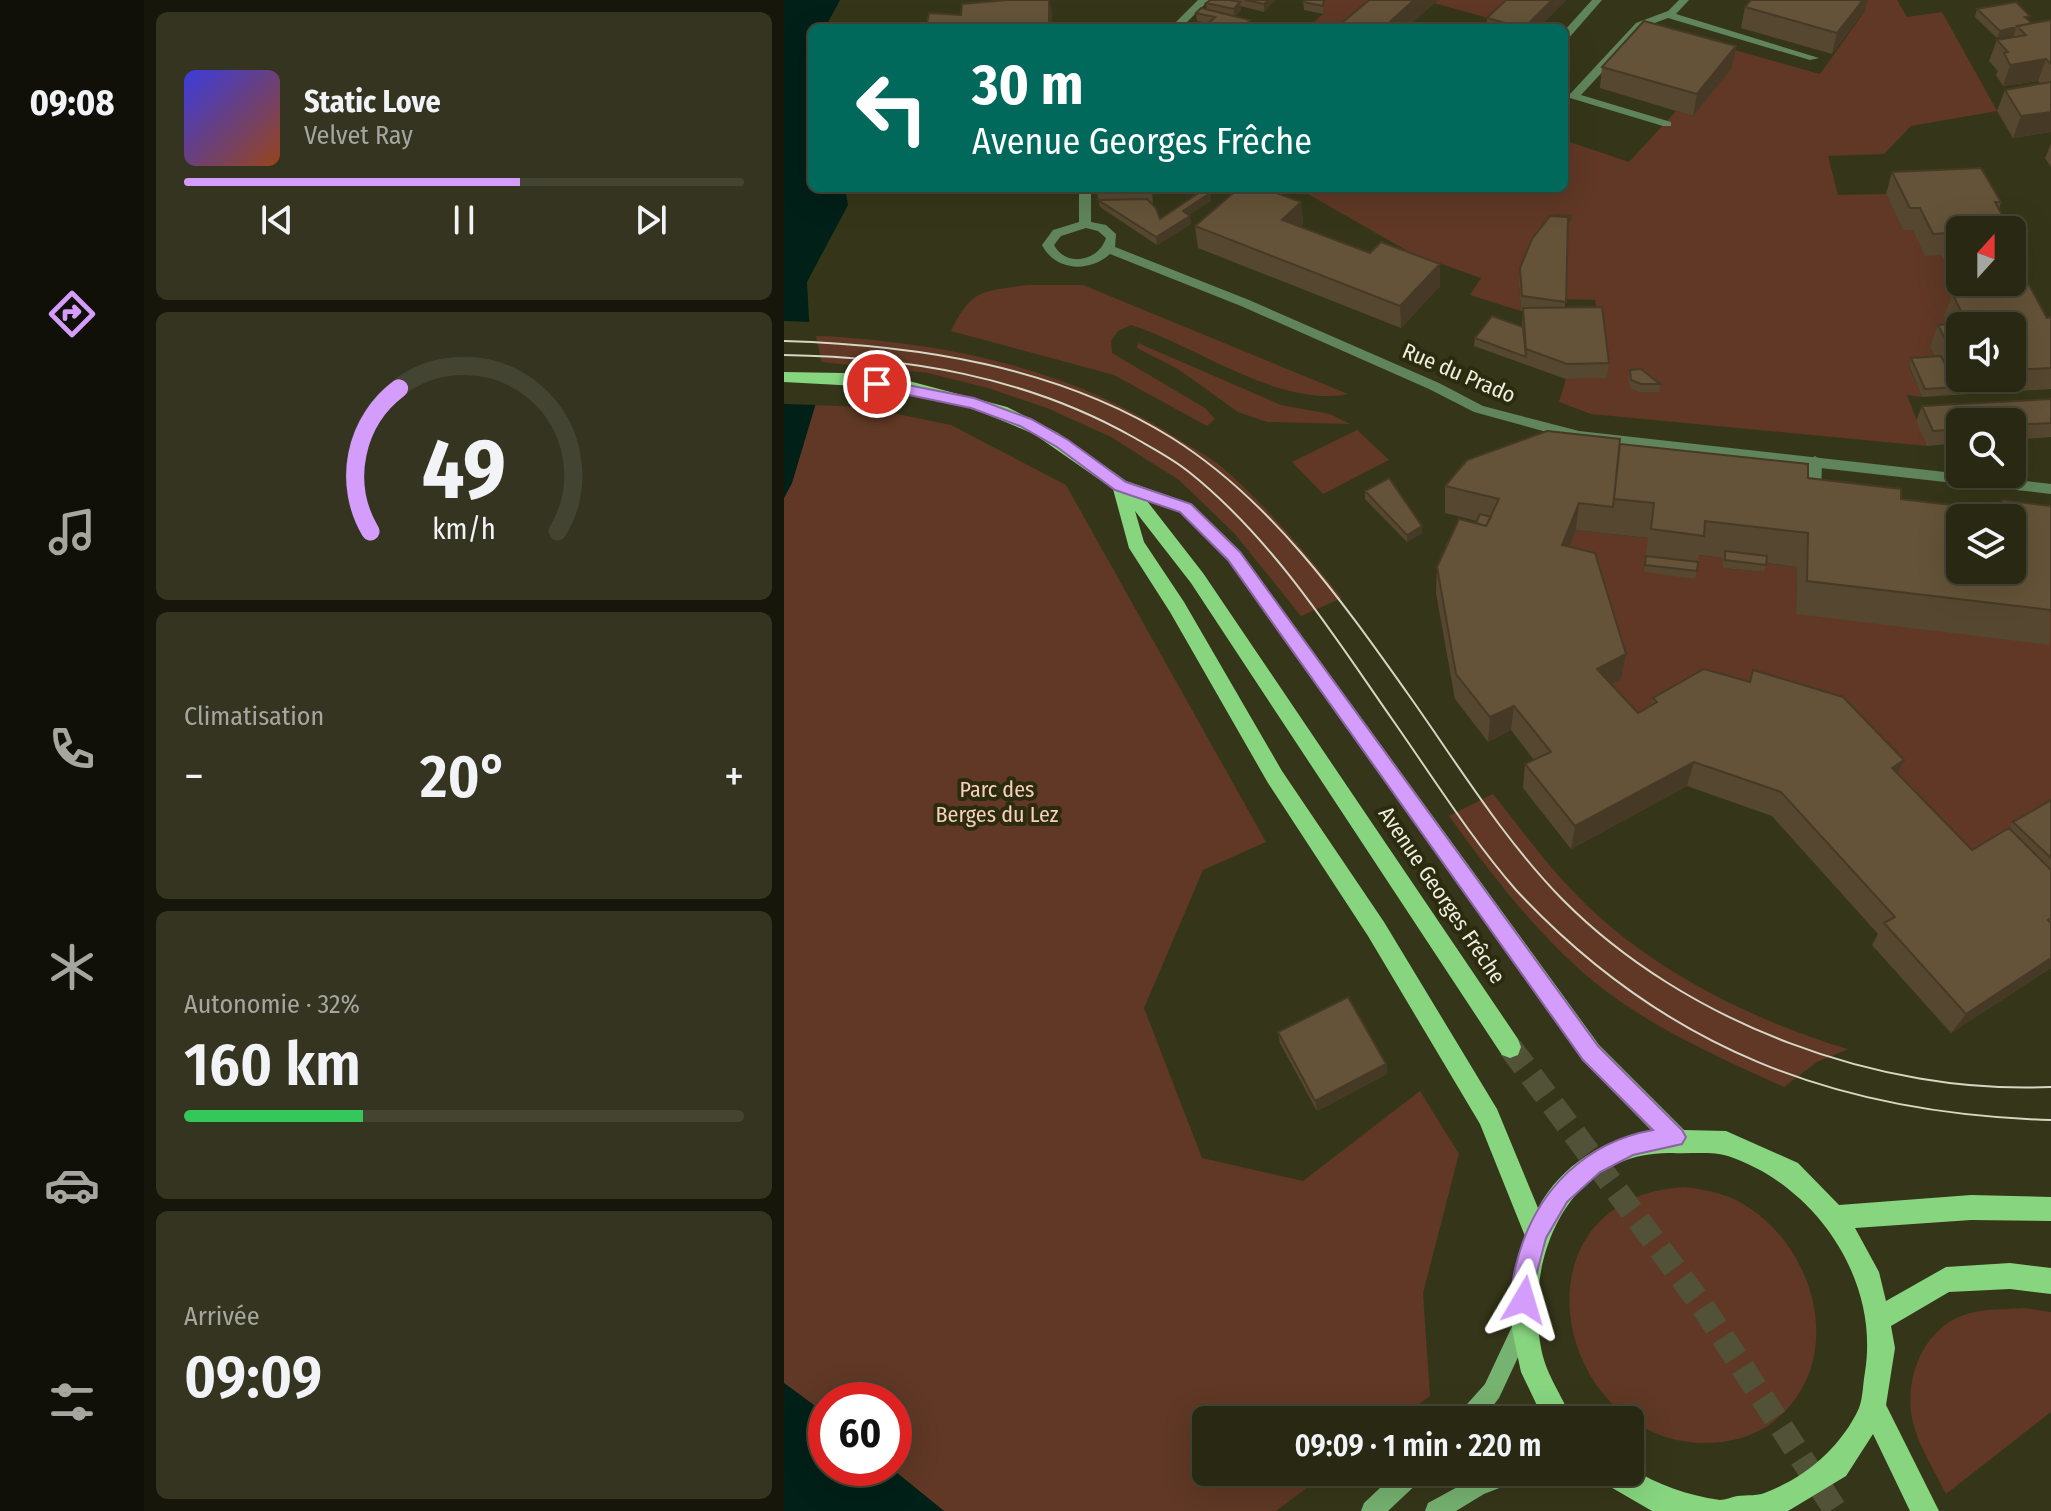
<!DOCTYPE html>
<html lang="fr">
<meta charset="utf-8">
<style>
:root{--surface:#282813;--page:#343421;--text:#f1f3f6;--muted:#a5a6a0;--line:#443;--accent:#d49cfb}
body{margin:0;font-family:"Fira Sans Condensed",sans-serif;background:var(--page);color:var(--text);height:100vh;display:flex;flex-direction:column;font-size:30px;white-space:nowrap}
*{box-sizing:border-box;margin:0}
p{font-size:26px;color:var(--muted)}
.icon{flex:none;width:44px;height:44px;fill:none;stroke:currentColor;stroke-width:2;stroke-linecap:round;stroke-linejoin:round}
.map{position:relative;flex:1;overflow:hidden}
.side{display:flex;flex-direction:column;gap:12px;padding:12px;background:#16160a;width:640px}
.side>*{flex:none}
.hud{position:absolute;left:24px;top:24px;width:760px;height:168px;border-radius:12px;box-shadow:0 8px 32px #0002,0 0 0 2px var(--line);background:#00695c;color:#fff;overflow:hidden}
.needle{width:52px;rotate:21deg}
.tools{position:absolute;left:1162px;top:216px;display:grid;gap:16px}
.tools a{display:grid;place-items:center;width:80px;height:80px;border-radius:12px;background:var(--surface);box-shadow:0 8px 32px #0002,0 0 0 2px var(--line);font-size:40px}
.speed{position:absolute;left:24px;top:1382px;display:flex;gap:16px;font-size:40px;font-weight:700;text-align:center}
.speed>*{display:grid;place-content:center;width:104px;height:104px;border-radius:50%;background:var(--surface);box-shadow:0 8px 32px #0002,0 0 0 2px var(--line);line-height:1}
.speed .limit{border:12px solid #d22;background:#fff;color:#111}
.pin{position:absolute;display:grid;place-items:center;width:68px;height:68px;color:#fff;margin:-34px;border:4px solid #fff;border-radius:50%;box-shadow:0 2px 8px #0007}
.me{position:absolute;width:88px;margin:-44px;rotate:7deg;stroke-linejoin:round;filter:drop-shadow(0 0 6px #0008)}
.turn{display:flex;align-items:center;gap:28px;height:168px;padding:0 32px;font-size:36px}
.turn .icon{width:104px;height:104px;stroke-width:2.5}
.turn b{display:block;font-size:56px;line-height:68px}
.big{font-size:60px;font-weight:600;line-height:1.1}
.side .tile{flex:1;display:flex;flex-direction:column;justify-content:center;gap:12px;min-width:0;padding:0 28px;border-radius:12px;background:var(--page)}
.side .dial{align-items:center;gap:0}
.dial svg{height:208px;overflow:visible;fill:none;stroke:var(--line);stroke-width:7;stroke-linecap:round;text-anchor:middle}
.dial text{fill:var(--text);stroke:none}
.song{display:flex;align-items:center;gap:24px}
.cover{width:96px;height:96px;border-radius:12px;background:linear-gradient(135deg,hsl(240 70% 55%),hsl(20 70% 35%))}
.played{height:8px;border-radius:4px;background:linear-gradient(90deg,var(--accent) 60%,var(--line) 60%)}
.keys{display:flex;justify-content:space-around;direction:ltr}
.heat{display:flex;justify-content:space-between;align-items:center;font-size:44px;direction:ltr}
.charge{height:12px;border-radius:6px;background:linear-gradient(90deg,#34c759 32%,var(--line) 0)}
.trip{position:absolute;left:408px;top:1406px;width:452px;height:80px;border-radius:12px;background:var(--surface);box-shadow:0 8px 32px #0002,0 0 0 2px var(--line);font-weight:600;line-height:80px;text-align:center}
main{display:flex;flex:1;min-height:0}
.dock{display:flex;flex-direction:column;width:144px;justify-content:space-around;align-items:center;background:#101008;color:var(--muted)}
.dock .icon{width:56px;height:56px}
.dock .on{color:var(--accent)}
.dock b{font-size:36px;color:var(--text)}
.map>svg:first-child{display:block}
</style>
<main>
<nav class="dock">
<b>09:08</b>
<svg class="icon on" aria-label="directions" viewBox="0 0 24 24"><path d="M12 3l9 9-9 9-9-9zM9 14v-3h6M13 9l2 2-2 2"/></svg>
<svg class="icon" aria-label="music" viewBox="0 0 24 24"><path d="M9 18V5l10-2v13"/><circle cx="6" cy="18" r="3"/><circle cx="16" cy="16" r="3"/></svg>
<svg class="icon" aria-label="phone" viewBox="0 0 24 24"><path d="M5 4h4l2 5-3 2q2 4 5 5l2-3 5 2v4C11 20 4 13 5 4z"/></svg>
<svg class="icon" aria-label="climate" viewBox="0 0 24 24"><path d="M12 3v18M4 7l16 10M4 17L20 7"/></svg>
<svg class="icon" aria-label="car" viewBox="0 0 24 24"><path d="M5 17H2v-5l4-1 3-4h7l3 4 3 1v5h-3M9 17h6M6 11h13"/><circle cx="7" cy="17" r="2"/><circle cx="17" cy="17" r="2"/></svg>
<svg class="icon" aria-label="filters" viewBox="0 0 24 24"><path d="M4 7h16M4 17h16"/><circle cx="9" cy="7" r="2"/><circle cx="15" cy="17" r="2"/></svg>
</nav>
<section class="side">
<div class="tile">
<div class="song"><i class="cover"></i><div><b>Static Love</b><p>Velvet Ray</p></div></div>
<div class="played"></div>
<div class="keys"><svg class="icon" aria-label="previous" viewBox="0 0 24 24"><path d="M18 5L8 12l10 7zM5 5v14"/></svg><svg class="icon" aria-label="pause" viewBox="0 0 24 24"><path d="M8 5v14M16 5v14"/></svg><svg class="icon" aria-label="next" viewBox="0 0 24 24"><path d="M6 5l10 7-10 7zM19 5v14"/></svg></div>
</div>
<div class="tile dial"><svg viewBox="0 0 100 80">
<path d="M14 69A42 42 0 1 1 86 69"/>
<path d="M14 69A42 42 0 0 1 25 14" stroke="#d49cfb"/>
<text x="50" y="56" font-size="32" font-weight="700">49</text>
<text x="50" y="72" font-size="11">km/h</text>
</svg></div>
<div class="tile"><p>Climatisation</p>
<div class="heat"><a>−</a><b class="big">20°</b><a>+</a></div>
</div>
<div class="tile"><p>Autonomie · 32%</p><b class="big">160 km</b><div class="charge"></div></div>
<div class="tile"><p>Arrivée</p><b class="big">09:09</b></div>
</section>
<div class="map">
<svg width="1267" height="1511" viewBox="0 0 1267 1511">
<rect width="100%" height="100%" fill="#353619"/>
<path fill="#603825" d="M541,0H609L578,28H523L539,14Z
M654,0H737L715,21L650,3Z
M1042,0H1113L1123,17L1158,12L1213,111L1127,126L1100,154L1044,156L1054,195L1102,194L1119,229L1129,230L1157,255L1170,283L1163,285L1177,314L1174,344L1147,346L1154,364L1125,366L1138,397L1123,395L1143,446L807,414L775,402L782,379L823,377L811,300L778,299L735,284L737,311L686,295L697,278L627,253L524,194L533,188H780V140L845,162L892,111L909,116L947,68L911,39L1036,74L1081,11Z
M243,285H299L564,394C496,408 413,346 347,325L334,331L327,341L328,353L421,408L431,419L423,426L330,375L167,331C188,288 199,292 243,285Z
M40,336C167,344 284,368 393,438C408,448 425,456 439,468C484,507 521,552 558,598L517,616L450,533L395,480L327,437L263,408L204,388L144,373L37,362L0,337Z
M354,343L497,405L546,414L566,424L483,422L454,412L394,369L353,348Z
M30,405L79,407L167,425L282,485L482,842L419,870L360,1008L418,1158L519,1181L636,1091L675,1154L639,1293L646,1396L614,1420H422V1472H544L492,1511H160L107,1468H110V1400H42V1414L0,1383V498L8,483Z
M573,430L605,460L539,494L508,462Z
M792,530L864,538L913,555L939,558V568L980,572L981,563L1013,567L1012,614L1267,613V819L1174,873L848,737L775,571Z
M709,794C731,821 751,849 774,875C848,961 958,1017 1064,1049L1033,1062L1000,1087C929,1055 854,1022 795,969C745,924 705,871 665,816Z
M900,1187C918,1189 935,1192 952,1200C1032,1241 1066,1362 989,1422C968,1438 941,1444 915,1443C767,1435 725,1198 900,1187Z
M1239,1308L1267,1312V1412L1162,1494C1152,1473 1136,1449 1130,1426C1118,1386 1136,1332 1177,1316C1196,1308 1219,1310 1239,1308Z"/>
<path fill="#002018" d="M0,0H56L41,28H28V188H61L64,205L23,282L25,319L38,383L8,483L0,498Z
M0,1383L42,1414V1468H107L160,1511H0Z"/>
<path fill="#353619" d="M0,321L29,322L42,382L34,405L0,404Z"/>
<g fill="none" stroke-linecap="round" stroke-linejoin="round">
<path stroke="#515237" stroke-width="24" stroke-dasharray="24 12" stroke-linecap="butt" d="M726,1047L919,1307L1052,1511"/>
<path fill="#60855c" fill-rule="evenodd" d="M808,0H818L784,39L780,40V31Z
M895,0H905L892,14L1035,58L1026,60L884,18L860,27L797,95L887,122V126H879L786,98V94L852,23L884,11Z
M1031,456L1038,461L1037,499L1030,504L1023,499L1024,461Z"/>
<path fill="#60855c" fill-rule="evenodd" d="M414,0H425L397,28H386Z
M295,188H307V222L322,225L332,234L331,247L465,300L655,383L699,406L795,431L1267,484V494L795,441L690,412L645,389L457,306L326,254C305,273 271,271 258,245L269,230L295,222ZM302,228L314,231L322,238C315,261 282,268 270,245L277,236Z"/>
<path fill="#76b270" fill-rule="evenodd" d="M739,1315L746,1318L749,1325L715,1398L698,1420H673L676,1412L701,1384L732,1318Z
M613,1472H640L637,1480L604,1511H577L580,1503Z
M701,1472H739L736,1480L700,1494L672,1511H641L644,1503Z"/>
<path fill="#87d57f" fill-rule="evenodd" d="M0,372L60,373L125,381L223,407L274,433L342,481L408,504L456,551L815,1045L900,1130L942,1131L1014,1163L1055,1205L1187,1195L1267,1197V1221L1187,1220L1071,1228L1095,1272L1102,1301L1162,1267L1226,1263L1267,1268V1294L1226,1289L1165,1292L1107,1326L1111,1348L1102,1405L1155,1511H1126L1089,1434L1062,1476L1004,1511H868L818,1482L814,1472H846V1468C875,1485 902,1495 936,1500C941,1500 948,1497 953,1496C963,1495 975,1496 983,1492C1022,1477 1058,1446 1075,1408C1079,1398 1079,1383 1081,1372C1096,1279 1031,1185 944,1156C928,1151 906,1154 889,1153C784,1150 740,1258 757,1348C762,1375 778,1395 788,1420H760L737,1372L728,1330V1289L741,1236L696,1124L584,936L484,783L386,612L345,548L329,489L250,434L183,406L92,387L0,382ZM363,501L396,512L444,561L799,1061L867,1130C820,1140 778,1164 754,1208L713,1109L600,922L498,771L400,602L360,542L351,511L407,583L718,1055L726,1058L734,1055L737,1047L734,1039L419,573Z"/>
<path stroke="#d5d6c3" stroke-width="2" d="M0,341C133,345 273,366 388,438C487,500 558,601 624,694C673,763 719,839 779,900C901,1023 1095,1095 1267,1087
M0,355C122,357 241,376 349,437C368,448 388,458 405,472C488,538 548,633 608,719C648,776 686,837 732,890C880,1049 1053,1114 1267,1120"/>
</g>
<path fill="#564730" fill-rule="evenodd" d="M427,0H491L480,12L456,6L457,10L451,16L425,23L413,21L412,13L423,9L422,3Z
M521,0H541L539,14L520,10L519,2Z
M782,0L754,28H703V18Z
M961,7L1081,10L1048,54L957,28Z
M1193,9L1244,20L1248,23L1267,20V132L1229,138L1213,111L1221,90L1257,84L1254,81L1219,86L1212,75L1214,71L1205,61L1213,40L1229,37L1230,35L1213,38L1191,17Z
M818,67L948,68L909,116L816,88Z
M1267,144V167L1261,158Z
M1108,172L1217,202L1215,209L1176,230V282H1228V234L1241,259L1236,269L1263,318L1267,317V389L1138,397L1125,365L1127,358L1151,356L1146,346L1154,325L1165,324L1160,315L1168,295L1162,284L1166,273L1157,255L1141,256L1129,230H1119L1102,194ZM1176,326H1228V378H1176Z
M368,188L369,205L376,219L426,193L427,201L405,215L407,224L373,245L316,207L313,192Z
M517,202L519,224L516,226L586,253L656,264V286L617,328L414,248L411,226Z
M771,216H787L784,229L781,308L825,363L823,378L782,379L690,346L691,338L738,327L739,311H737L735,284L736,268Z
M846,370L876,384L875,392H855L846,388L844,377Z
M1267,399V437L1228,440V422H1176V443L1143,446L1132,421L1138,406Z
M836,444L1024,478L1117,499L1213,511L1218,500L1267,506L1266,645L1012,614L1013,567L983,563L980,572L939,568V558L915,555L911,579L860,572L864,538L792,530L785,547L837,679L827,685L854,713L867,705L869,698L1120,760L1114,773L1188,850L1225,828L1229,822L1267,800V968L1167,1033L1088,945L1094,934L988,816L903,786L787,849L739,788L741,764L750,760L727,730L704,742L671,699L652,593L653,567L693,521L661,513V486Z
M581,491L638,533L623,542L581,499Z
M494,1032L602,1064L603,1074L533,1111L496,1043Z"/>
<path fill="#463a27" d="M265,0L268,11V28H265Z
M484,0H491L480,12V4Z
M630,0H654L623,28H599Z
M768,0H782L754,28H740Z
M1079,0H1084L1081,10L1048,54L1053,33Z
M456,2L457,10L450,17V9Z
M466,20L467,28H459Z
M1232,28L1230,35L1213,38L1216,31Z
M952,46L948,68L909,116L913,94Z
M1262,59L1254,81L1219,86L1226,65Z
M1267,112V132L1229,138L1237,116Z
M426,193L427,201L400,219L399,211Z
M517,202L519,224L500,242L498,220Z
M406,216L407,224L373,245L372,237Z
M656,264V286L617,328L616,306Z
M795,503L792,530L775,571L778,545Z
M638,526V533L623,542V535Z
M842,654L837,679L809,694L813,669Z
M730,706L727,730L704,742L706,717Z
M1120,760L1108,784V768Z
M910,762L903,786L787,849L791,826Z
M1267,958V968L1167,1033L1182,1014Z
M602,1064L603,1074L533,1111L531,1101Z"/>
<path fill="#645338" stroke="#463a27" stroke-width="2" fill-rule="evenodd" d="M223,0H265V28H142L145,13L177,15L178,4Z
M427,0H445L456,2L450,9L422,3Z
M461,0H484L480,4Z
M521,0H540L539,6L519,2Z
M585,0H630L599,28H552Z
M722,0H768L740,28L703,18Z
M967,0H1079L1053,33L961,7Z
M1232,2L1246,16L1241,17L1248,23L1216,31L1193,9Z
M417,8L466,20L459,28H420L431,17L412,13Z
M1267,20V64L1262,59L1226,65L1220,53L1224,52L1213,40L1242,35L1233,26Z
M860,21L952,46L913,94L818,67Z
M1267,82V112L1237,116L1221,90Z
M1197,168L1217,202H1211L1226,230H1176V256L1165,233L1149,234L1136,208H1126L1108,172Z
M312,188H366V190L313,192Z
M455,188H479L517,202L498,220L586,253L597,242L656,264L616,306L411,226Z
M419,190L426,193L399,211L406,216L372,237L314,200L363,199L372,208L376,219Z
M773,215L787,216L784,223V217L771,216Z
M766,216L784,217L782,302L738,296L736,268L748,239Z
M1228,235L1241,259H1231L1263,318L1267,317V368L1228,370V326H1176V369L1154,325L1183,323L1168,293L1185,292L1180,282H1228Z
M1170,262H1176V274Z
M818,307L825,363L783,364L742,349L739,308Z
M708,316L739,327L742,357L691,338Z
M1157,356L1173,387L1141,389L1127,358Z
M857,369L876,384H857L847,380L846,370Z
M1267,399V423L1228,425V422H1176V429L1149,431L1138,406Z
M763,431L836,439L829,507L795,503L778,545L811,553L842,654L813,669L854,713L873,702L869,698L920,669L966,682L969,670L1059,697L1120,760L1108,768L1188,850L1225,828L1267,870V918L1264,920L1267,923V958L1182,1014L1100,923L1111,917L997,792L910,762L791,826L741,764L767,752L730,706L706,717L672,674L653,567L675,519L702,526L715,499L661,486L683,460Z
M836,444L1024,464V478L1117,489V499L1219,511L1218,500L1267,506V610L1023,581L1024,533L921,521L920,536L867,529L870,503L830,499ZM1176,518H1228V570H1176Z
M605,478L638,526L623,535L581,491Z
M696,514L707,517L702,526L692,523Z
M941,551L983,556L982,565L941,560Z
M862,556L914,562L913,571L861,565Z
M1267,800V858L1229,822Z
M564,997L602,1064L531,1101L494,1032Z"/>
<path fill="#d49cfb" stroke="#8a65a3" stroke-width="2" d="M93,379L190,398L247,419L284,440L342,482L407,504L456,552L814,1046L898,1130L902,1137L898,1144L849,1155L816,1172L783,1202L762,1238L752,1276L751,1300L748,1308L740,1312L732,1308C724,1291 730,1272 735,1254C754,1189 802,1142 869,1130L799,1060L444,560L396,512L331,490L273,447L236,426L187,408L87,387L85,384Z"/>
<g text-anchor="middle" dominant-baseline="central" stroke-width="8" stroke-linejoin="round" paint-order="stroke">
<g font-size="22" fill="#eeefde" stroke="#2b2c0f">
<text transform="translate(675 373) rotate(23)">Rue du Prado</text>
<text transform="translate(658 895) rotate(56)">Avenue Georges Frêche</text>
</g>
<g font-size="22" fill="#fad0bd" stroke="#2b2c0f">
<text x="213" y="789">Parc des<tspan x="213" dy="25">Berges du Lez</tspan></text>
</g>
</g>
</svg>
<div class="tools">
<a><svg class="needle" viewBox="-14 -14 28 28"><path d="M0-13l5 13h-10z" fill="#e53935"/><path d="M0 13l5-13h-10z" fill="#a5a6a0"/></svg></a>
<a><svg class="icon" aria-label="sound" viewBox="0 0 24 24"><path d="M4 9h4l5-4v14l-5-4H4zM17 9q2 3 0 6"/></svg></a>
<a><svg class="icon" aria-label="search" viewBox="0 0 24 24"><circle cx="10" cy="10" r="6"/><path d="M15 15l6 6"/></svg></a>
<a><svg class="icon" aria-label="layers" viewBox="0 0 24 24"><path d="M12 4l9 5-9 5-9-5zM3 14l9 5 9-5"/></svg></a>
</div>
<div class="speed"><div class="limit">60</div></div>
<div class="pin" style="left:93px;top:384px;background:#d93025"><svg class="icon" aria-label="arrive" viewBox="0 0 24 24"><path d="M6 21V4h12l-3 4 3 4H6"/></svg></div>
<svg class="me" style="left:740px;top:1300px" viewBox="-20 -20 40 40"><path d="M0-17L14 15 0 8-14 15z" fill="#d49cfb" stroke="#fff" stroke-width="4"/></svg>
<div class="trip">09:09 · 1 min · 220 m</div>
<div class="hud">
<div class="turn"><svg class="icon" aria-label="left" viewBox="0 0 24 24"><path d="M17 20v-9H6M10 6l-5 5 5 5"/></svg><div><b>30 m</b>Avenue Georges Frêche</div></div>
</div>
</div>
</main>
